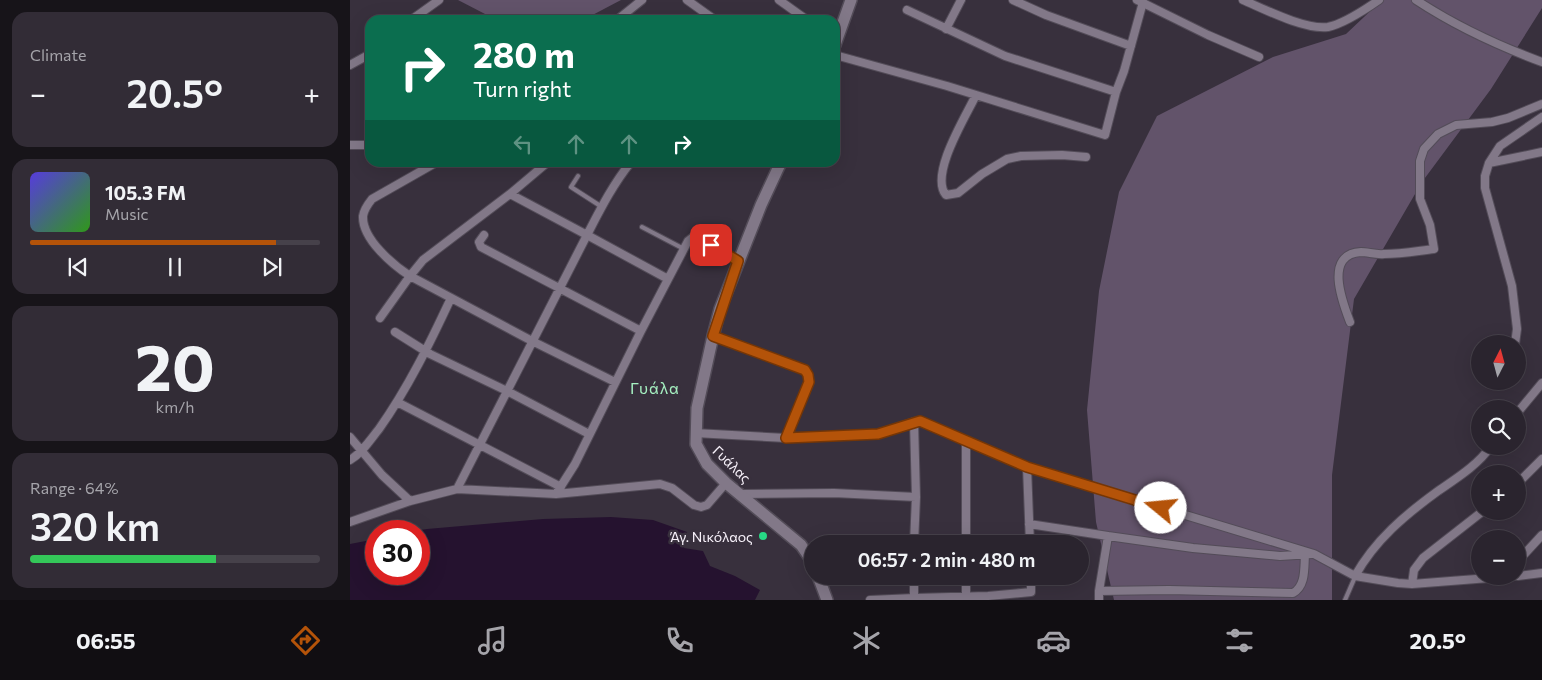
<!DOCTYPE html>
<meta charset="utf-8">
<style>
:root{--surface:#2a242e;--page:#322c36;--text:#f1f3f6;--muted:#a5a4aa;--line:#46414a;--accent:#b45309}
body{margin:0;font-family:Commissioner,sans-serif;background:var(--page);color:var(--text);height:100vh;display:flex;flex-direction:column;font-size:19px;white-space:nowrap}
*{box-sizing:border-box;margin:0}
p{font-size:16px;color:var(--muted)}
.icon{flex:none;width:28px;height:28px;fill:none;stroke:currentColor;stroke-width:2;stroke-linecap:round;stroke-linejoin:round}
.map{position:relative;flex:1;overflow:hidden}
.details{display:flex;flex-direction:column;gap:12px;padding:12px;background:#171419;width:350px}
.details>*{flex:none}
.guide{position:absolute;left:15px;top:15px;width:475px;height:152px;border-radius:15px;box-shadow:0 5px 20px #0002,0 0 0 1px var(--line);background:#0b6e4f;color:#fff;overflow:hidden}
.needle{width:32px;rotate:6deg}
.buttons{position:absolute;left:1121px;top:335px;display:grid;gap:10px}
.buttons a{display:grid;place-items:center;width:55px;height:55px;border-radius:50%;background:var(--surface);box-shadow:0 5px 20px #0002,0 0 0 1px var(--line);font-size:25px}
.speed{position:absolute;left:15px;top:520px;display:flex;gap:10px;font-size:25px;font-weight:700;text-align:center}
.speed>*{display:grid;place-content:center;width:65px;height:65px;border-radius:50%;background:var(--surface);box-shadow:0 5px 20px #0002,0 0 0 1px var(--line);line-height:1}
.speed .limit{border:8px solid #d22;background:#fff;color:#111}
.pin{position:absolute;display:grid;place-items:center;width:42px;height:42px;color:#fff;margin:-21px;border-radius:10px;box-shadow:0 2px 8px #0006}
.me{position:absolute;width:55px;margin:-28px;rotate:287deg;stroke-linejoin:round;filter:drop-shadow(0 0 4px #0008)}
.turn{display:flex;align-items:center;gap:18px;height:105px;padding:0 25px;font-size:22px}
.turn .icon{width:65px;height:65px;stroke-width:2.5}
.turn b{display:block;font-size:35px;line-height:42px}
.lanes{display:flex;align-items:center;height:48px;padding:0 25px;background:#0003;justify-content:center;gap:25px;direction:ltr}
.lanes .off{opacity:.35}
.big{font-size:38px;font-weight:600;line-height:1.1}
.details .widget{flex:1;display:flex;flex-direction:column;justify-content:center;gap:8px;min-width:0;padding:0 18px;border-radius:15px;background:var(--page)}
.details .dial{align-items:center;gap:0}
.dial b{font-size:65px;line-height:1}
.song{display:flex;align-items:center;gap:15px}
.cover{width:60px;height:60px;border-radius:8px;background:linear-gradient(135deg,hsl(250 70% 55%),hsl(110 70% 35%))}
.played{height:5px;border-radius:2px;background:linear-gradient(90deg,var(--accent) 85%,var(--line) 85%)}
.keys{display:flex;justify-content:space-around;direction:ltr}
.heat{display:flex;justify-content:space-between;align-items:center;font-size:28px;direction:ltr}
.charge{height:8px;border-radius:4px;background:linear-gradient(90deg,#34c759 64%,var(--line) 0)}
.trip{position:absolute;left:454px;top:535px;width:285px;height:50px;border-radius:25px;background:var(--surface);box-shadow:0 5px 20px #0002,0 0 0 1px var(--line);font-weight:600;line-height:50px;text-align:center}
.tabs{display:flex;height:80px;justify-content:space-around;align-items:center;background:#110e12;color:var(--muted)}
.tabs .icon{width:35px;height:35px}
.tabs .active{color:var(--accent)}
.tabs b{font-size:22px;color:var(--text)}
main{display:flex;flex:1;min-height:0}
.map>svg:first-child{display:block}
</style>
<main>
<section class="details">
<div class="widget"><p>Climate</p>
<div class="heat"><a>−</a><b class="big">20.5°</b><a>+</a></div>
</div>
<div class="widget">
<div class="song"><i class="cover"></i><div><b>105.3 FM</b><p>Music</p></div></div>
<div class="played"></div>
<div class="keys"><svg class="icon" aria-label="previous" viewBox="0 0 24 24"><path d="M18 5L8 12l10 7zM5 5v14"/></svg><svg class="icon" aria-label="pause" viewBox="0 0 24 24"><path d="M8 5v14M16 5v14"/></svg><svg class="icon" aria-label="next" viewBox="0 0 24 24"><path d="M6 5l10 7-10 7zM19 5v14"/></svg></div>
</div>
<div class="widget dial"><b>20</b><p>km/h</p></div>
<div class="widget"><p>Range · 64%</p><b class="big">320 km</b><div class="charge"></div></div>
</section>
<div class="map">
<svg width="1192" height="600" viewBox="0 0 1192 600">
<rect width="100%" height="100%" fill="#38303d"/>
<path fill="#62536a" d="M108,0H271L233,20H166L137,15Z
M1032,0H1192V8L1141,89L1072,182L1004,299L982,475V600H764L746,522L737,410L749,291L769,192L807,116L923,57L996,34Z"/>
<path fill="#25122f" d="M261,517L303,520L337,532L334,548L353,551L360,566L385,576L410,590L405,600H0V544L26,539V574H69V531H64L77,529L193,519Z"/>
<g fill="none" stroke-linecap="round" stroke-linejoin="round">
<g stroke="#534c58" stroke-width="6">
<path id="lane" d="M228,176L221,187L252,207
M292,227L334,249
M995,600L1005,577"/>
</g>
<g stroke="#534c58" stroke-width="10">
<path id="street" d="M337,0L365,20
M429,0L457,20
M663,0L696,15L781,46
M787,0L858,35L909,57
M893,0C914,9 955,30 978,27C993,24 1016,9 1029,0
M1066,0C1107,27 1146,45 1192,62
M557,10L655,56L766,92
M61,20L89,0
M267,20L292,0
M596,29L611,0
M485,55L597,86L755,135L766,92L774,71L793,2
M0,65L20,54
M626,95C616,116 579,175 596,195L608,193L632,174L657,159L671,156L712,155L736,157
M1192,117L1150,146L1139,163L1192,152
M0,145H20
M87,162L22,199C18,204 14,209 13,216C12,239 43,265 60,276L182,341L265,382
M281,162C263,184 250,210 237,235L318,279
M1139,163L1135,176V188L1162,286L1167,329L1165,344
M160,194L198,162
M134,235L129,242L131,247L291,331
M30,318L60,276L73,260L160,194L237,235L107,489L206,494L225,464L291,331L338,241L343,237H348L388,261
M1000,322C992,301 974,254 1011,252C1018,252 1026,255 1034,254C1051,254 1067,251 1084,249L1080,225L1070,199V161L1074,149L1088,134L1106,125L1142,122L1158,118L1192,104
M45,332L80,354L157,391L239,434
M363,336L455,370L458,375L459,382L436,438
M1138,383L1139,381
M47,402L211,487
M1168,412L1192,383
M345,433L436,438L528,434L564,422
M0,437L32,475L60,501
M0,460C12,453 20,440 29,429C58,388 80,343 101,298
M677,467L680,544
M1168,483L1192,459
M206,494L310,484L322,488L344,505L351,507L357,505L376,483
M391,494L484,493L566,497
M0,522L60,501L107,489
M679,524L758,536
M564,544L566,497L564,422L570,421L677,467L964,554L1005,576L1048,583L1062,584L1165,576
M616,544V442
M1168,561L1192,535
M1005,576C1025,540 1055,515 1088,491C1107,478 1128,465 1141,446
M1168,576L1192,573
M1062,584L1064,570L1073,558L1133,511
M749,591L819,590L943,593C956,586 954,568 955,555
M616,597V576
M564,598L638,596L681,592V576
M520,600L564,598V576
M749,600V591L758,536L843,548L930,556L962,554"/>
</g>
<g stroke="#534c58" stroke-width="14">
<path id="secondary" d="M485,45L501,0
M431,162L411,205L370,309L363,336L347,408L346,444L357,464L376,483L451,545L462,561
M468,576L477,600"/>
</g>
<use href="#lane" stroke="#827888" stroke-width="4"/>
<use href="#street" stroke="#827888" stroke-width="8"/>
<use href="#secondary" stroke="#827888" stroke-width="11"/>
</g>
<g fill="none" stroke-linecap="round" stroke-linejoin="round">
<g stroke="#753606" stroke-width="12">
<path id="route" d="M361,245L388,261L363,336L455,370L458,375L459,382L436,438L528,434L570,421L677,467L811,508"/>
</g>
<use href="#route" stroke="#b45309" stroke-width="9"/>
</g>
<circle fill="#27d885" stroke="#38303d" stroke-width="2" cx="413" cy="536" r="5"/>
<g text-anchor="middle" dominant-baseline="central" stroke-width="5" stroke-linejoin="round" paint-order="stroke">
<g font-size="14" fill="#f8f2fb" stroke="#38303d">
<text transform="translate(382 464) rotate(44)">Γυάλας</text>
</g>
<g font-size="14" fill="#f8f2fb" stroke="#38303d" text-anchor="end">
<text x="403" y="536">Άγ. Νικόλαος</text>
</g>
<g font-size="16" letter-spacing="1" fill="#a6f2c2" stroke="#38303d">
<text x="305" y="387">Γυάλα</text>
</g>
</g>
</svg>
<div class="buttons">
<a><svg class="needle" viewBox="-14 -14 28 28"><path d="M0-13l5 13h-10z" fill="#e53935"/><path d="M0 13l5-13h-10z" fill="#a5a4aa"/></svg></a>
<a><svg class="icon" aria-label="search" viewBox="0 0 24 24"><circle cx="10" cy="10" r="6"/><path d="M15 15l6 6"/></svg></a>
<a>+</a>
<a>−</a>
</div>
<div class="speed"><div class="limit">30</div></div>
<div class="pin" style="left:361px;top:245px;background:#d93025"><svg class="icon" aria-label="arrive" viewBox="0 0 24 24"><path d="M6 21V4h12l-3 4 3 4H6"/></svg></div>
<svg class="me" style="left:811px;top:508px" viewBox="-20 -20 40 40"><circle r="19" fill="#fff"/><path d="M0-13L10 11 0 6-10 11z" fill="#b45309"/></svg>
<div class="trip">06:57 · 2 min · 480 m</div>
<div class="guide">
<div class="turn"><svg class="icon" aria-label="right" viewBox="0 0 24 24"><path d="M7 20v-9h11M14 6l5 5-5 5"/></svg><div><b>280 m</b>Turn right</div></div>
<div class="lanes"><svg class="icon off" aria-label="left" viewBox="0 0 24 24"><path d="M17 20v-9H6M10 6l-5 5 5 5"/></svg><svg class="icon off" aria-label="ahead" viewBox="0 0 24 24"><path d="M12 20V5M6 11l6-6 6 6"/></svg><svg class="icon off" aria-label="ahead" viewBox="0 0 24 24"><path d="M12 20V5M6 11l6-6 6 6"/></svg><svg class="icon" aria-label="right" viewBox="0 0 24 24"><path d="M7 20v-9h11M14 6l5 5-5 5"/></svg></div>
</div>
</div>
</main>
<nav class="tabs">
<b>06:55</b>
<svg class="icon active" aria-label="directions" viewBox="0 0 24 24"><path d="M12 3l9 9-9 9-9-9zM9 14v-3h6M13 9l2 2-2 2"/></svg>
<svg class="icon" aria-label="music" viewBox="0 0 24 24"><path d="M9 18V5l10-2v13"/><circle cx="6" cy="18" r="3"/><circle cx="16" cy="16" r="3"/></svg>
<svg class="icon" aria-label="phone" viewBox="0 0 24 24"><path d="M5 4h4l2 5-3 2q2 4 5 5l2-3 5 2v4C11 20 4 13 5 4z"/></svg>
<svg class="icon" aria-label="climate" viewBox="0 0 24 24"><path d="M12 3v18M4 7l16 10M4 17L20 7"/></svg>
<svg class="icon" aria-label="car" viewBox="0 0 24 24"><path d="M5 17H2v-5l4-1 3-4h7l3 4 3 1v5h-3M9 17h6M6 11h13"/><circle cx="7" cy="17" r="2"/><circle cx="17" cy="17" r="2"/></svg>
<svg class="icon" aria-label="filters" viewBox="0 0 24 24"><path d="M4 7h16M4 17h16"/><circle cx="9" cy="7" r="2"/><circle cx="15" cy="17" r="2"/></svg>
<b>20.5°</b>
</nav>
